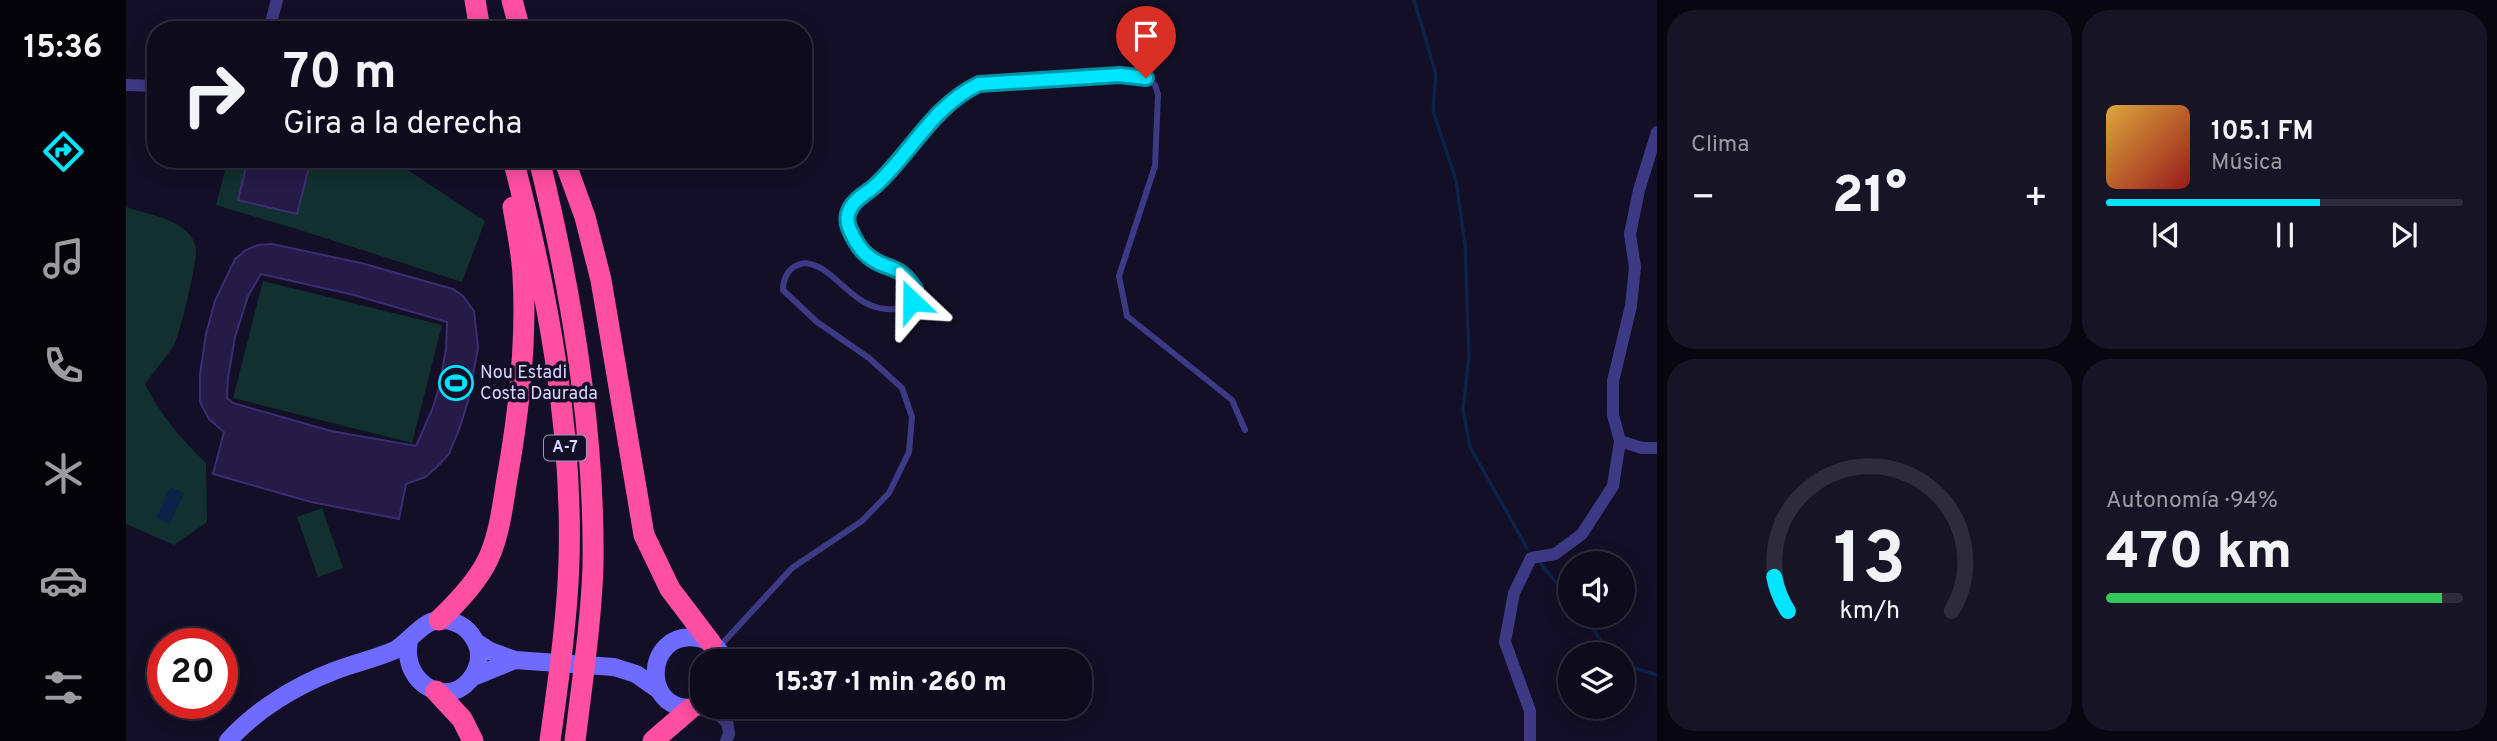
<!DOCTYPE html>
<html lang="es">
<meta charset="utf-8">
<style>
:root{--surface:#0e0b1c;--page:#171425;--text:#f1f3f6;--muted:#9b9ba3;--line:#2e2b3b;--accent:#00e5ff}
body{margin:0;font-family:Overpass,sans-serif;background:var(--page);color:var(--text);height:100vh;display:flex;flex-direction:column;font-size:26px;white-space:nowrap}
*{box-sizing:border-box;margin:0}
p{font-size:23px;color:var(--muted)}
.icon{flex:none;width:38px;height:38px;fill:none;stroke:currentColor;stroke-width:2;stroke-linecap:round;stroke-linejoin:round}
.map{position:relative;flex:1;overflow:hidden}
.sheet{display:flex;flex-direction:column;gap:10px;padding:10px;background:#08060f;width:840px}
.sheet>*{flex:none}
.top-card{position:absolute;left:21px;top:21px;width:665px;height:147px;border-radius:28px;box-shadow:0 4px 18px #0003,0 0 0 2px var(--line);background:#0e0b1c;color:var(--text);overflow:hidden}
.buttons{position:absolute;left:1432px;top:551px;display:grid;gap:14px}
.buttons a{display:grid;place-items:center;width:77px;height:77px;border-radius:50%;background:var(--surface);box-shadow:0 4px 18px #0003,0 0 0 2px var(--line);font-size:35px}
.speed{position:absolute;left:21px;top:628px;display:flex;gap:14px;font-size:35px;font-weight:700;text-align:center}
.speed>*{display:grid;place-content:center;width:91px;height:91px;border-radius:50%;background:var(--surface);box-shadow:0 4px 18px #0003,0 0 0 2px var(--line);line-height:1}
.speed .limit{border:10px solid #d22;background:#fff;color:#111}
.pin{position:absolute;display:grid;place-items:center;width:60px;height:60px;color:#fff;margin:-72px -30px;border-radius:50% 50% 50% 0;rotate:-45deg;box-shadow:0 0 7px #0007}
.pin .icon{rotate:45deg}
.me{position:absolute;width:77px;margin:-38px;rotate:337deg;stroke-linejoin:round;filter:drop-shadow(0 0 5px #0008)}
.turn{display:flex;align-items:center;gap:24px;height:147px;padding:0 21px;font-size:32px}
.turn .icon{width:91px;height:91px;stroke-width:2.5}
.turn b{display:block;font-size:49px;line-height:60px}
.big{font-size:52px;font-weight:800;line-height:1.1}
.sheet .tile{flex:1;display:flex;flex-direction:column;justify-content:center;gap:10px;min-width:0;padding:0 24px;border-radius:28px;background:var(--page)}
.sheet .dial{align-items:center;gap:0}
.dial svg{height:182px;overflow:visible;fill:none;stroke:var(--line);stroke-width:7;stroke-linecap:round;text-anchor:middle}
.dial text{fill:var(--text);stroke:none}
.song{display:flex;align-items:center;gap:21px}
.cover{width:84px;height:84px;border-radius:10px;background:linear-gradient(135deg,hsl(40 70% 55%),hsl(0 70% 35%))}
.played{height:7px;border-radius:4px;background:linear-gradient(90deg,var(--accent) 60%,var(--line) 60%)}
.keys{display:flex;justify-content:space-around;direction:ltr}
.heat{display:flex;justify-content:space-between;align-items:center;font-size:38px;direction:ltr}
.charge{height:10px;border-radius:5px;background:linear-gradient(90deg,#34c759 94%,var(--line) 0)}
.sheet .tiles{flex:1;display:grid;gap:10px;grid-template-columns:repeat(2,1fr)}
.trip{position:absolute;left:564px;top:649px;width:402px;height:70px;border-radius:28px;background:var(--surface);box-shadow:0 4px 18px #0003,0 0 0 2px var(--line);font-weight:800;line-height:70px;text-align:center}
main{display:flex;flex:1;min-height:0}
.tab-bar{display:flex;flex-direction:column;width:126px;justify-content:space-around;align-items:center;background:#06040b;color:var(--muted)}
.tab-bar .icon{width:49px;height:49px}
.tab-bar .on{color:var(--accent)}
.tab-bar b{font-size:32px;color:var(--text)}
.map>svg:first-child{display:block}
</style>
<main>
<nav class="tab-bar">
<b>15:36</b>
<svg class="icon on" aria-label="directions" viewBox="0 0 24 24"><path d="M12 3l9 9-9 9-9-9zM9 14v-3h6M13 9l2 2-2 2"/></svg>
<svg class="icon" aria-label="music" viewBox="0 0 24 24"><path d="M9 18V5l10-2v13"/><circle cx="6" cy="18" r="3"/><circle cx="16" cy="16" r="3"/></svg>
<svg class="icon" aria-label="phone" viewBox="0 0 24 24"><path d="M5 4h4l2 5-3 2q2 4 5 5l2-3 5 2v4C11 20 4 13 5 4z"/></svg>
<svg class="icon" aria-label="climate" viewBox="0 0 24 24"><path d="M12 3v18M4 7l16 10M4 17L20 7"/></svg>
<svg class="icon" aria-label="car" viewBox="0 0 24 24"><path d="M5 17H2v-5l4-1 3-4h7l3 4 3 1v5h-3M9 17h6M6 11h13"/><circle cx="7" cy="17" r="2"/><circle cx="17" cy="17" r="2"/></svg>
<svg class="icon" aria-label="filters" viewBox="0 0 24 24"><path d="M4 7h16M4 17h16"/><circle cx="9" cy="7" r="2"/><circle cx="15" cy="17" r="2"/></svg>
</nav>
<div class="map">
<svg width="1531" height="741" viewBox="0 0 1531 741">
<rect width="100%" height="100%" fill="#130f26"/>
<path fill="#12302f" d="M102,159H265L359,221L336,282L174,230L90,205Z
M0,207C19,214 51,218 64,235C67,239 70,245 70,250C70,266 55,331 48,345C40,358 28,371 19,384C34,415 56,440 80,463L81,522L48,545L0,524Z
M137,281L316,325L286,443L107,398Z
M196,508L217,568L192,577L171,517Z"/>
<path fill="#0c2248" d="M44,487L58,493L44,524L30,518Z"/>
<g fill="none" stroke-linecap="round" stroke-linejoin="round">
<path stroke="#0c2248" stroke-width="3.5" d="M1288,0L1310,74L1307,111L1330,180L1339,245L1343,356L1337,410L1344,447L1401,548
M1415,564L1444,599
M1458,616L1480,648L1488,654
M1496,661L1502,666L1531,675"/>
</g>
<path fill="#241b47" stroke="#3b2d73" stroke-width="2" fill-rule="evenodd" d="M122,159H185L171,214L112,200Z
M146,244L235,263L327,289L337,296L348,311L352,348L342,401L334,427L323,454L311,467L299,477L280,484L273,519L185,502L87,474L98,432L83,419L74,402V374L80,334L89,301L109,259L120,250L132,245ZM135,274L228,295L321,322L320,349L313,388L306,410L290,446L205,431L107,403L101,398L102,378L109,337L122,296Z"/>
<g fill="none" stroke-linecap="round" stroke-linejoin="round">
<path stroke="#3d3a85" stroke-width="6" d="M593,647L666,568L736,521L763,493L783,452L786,417L776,388L743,358L691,322L657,290C657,282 659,276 664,270C669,265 677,262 684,264C712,270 728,312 768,309C782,308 786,302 789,289C771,262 761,272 742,256C734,250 728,239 724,230C722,226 721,219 722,214C726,199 741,194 751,184C787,150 807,106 854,84L994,75L1020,78L1029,85L1032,94L1029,166L993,276L1001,316L1106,400L1119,430"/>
<path stroke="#3d3a85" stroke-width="12" d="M143,30L151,0
M0,85L30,86
M1494,441L1516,448H1531
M585,707L601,723
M599,707L603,734L600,741
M1404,741V711L1379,642L1388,593L1405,558L1429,554L1456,534L1487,486L1494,441L1487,415V381L1505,306L1509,267L1504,234L1513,190L1531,132"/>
<path stroke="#6f6bff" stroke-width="18" d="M350,642L364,651L389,660L488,667L510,674L533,690
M345,678L389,660
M576,706C514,721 516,628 572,638C585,640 594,649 599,662
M102,741C130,710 169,686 208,671C228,663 249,659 269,650C283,642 296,622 312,620C327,619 341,626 348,639C355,650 354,663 348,674C326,712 274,685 283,641"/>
<path stroke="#ff4fa3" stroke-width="21" d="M349,0L354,30
M386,0L394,30
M387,159C421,290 447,427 443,562C441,622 432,682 424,741
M413,159C445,289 469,432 467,566C465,624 456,683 449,741
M438,159L459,217L475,280L518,535L544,589L585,643
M313,620C330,604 346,587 358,567C373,541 376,509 381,479C393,412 401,345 397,276C396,253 391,230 387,207
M310,691L336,719L347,741
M527,741L564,709"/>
</g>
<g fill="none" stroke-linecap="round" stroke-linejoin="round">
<g stroke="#0095a6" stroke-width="18">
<path id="route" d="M786,301L789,289C771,261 761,272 742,256C734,250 728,239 724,230C722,226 721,219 722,214C726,199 741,194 751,184C787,150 807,106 853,84L994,75L1020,78"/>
</g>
<use href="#route" stroke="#00e5ff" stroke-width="12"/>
</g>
<defs>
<g id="stadium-ring" transform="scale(1.75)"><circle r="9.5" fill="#130f26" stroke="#00e5ff" stroke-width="1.5"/><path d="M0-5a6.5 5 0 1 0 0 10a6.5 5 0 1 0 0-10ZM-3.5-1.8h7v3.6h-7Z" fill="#00e5ff"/></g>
</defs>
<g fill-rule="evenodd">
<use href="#stadium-ring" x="330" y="383"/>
</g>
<g text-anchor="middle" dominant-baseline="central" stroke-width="7" stroke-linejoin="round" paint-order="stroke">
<rect fill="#130f26" stroke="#9e99be" stroke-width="2" x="418" y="435.5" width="42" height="25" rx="5"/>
<g font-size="16" font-weight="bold" fill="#d9d4ff">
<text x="439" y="448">A-7</text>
</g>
<g font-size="18" fill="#d9d4ff" stroke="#130f26" text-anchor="start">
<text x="354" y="373">Nou Estadi<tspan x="354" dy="21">Costa Daurada</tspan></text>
</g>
</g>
</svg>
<div class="buttons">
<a><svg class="icon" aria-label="sound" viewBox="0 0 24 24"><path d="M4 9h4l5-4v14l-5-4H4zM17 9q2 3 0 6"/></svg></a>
<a><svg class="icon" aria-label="layers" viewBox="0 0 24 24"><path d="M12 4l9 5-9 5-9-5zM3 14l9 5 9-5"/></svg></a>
</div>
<div class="speed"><div class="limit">20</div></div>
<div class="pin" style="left:1020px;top:78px;background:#d93025"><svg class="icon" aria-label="arrive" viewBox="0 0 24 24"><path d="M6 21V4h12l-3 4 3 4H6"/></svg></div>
<svg class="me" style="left:786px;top:301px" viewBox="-20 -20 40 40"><path d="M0-17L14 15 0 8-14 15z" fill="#00e5ff" stroke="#fff" stroke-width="4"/></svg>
<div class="trip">15:37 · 1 min · 260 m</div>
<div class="top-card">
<div class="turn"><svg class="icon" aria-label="right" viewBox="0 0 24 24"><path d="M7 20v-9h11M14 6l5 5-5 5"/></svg><div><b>70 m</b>Gira a la derecha</div></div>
</div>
</div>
<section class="sheet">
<div class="tiles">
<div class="tile"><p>Clima</p>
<div class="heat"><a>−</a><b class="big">21°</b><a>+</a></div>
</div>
<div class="tile">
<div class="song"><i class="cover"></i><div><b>105.1 FM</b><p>Música</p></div></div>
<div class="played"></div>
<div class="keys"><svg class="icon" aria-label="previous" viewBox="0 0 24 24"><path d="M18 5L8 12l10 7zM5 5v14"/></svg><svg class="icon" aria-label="pause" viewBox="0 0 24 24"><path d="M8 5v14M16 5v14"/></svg><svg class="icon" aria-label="next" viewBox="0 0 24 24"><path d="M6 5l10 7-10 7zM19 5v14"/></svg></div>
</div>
<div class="tile dial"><svg viewBox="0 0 100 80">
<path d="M14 69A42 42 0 1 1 86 69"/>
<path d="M14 69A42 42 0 0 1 8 54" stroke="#00e5ff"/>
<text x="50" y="56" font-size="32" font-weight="700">13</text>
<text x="50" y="72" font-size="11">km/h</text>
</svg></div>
<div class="tile"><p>Autonomía · 94%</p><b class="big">470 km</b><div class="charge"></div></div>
</div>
</section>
</main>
